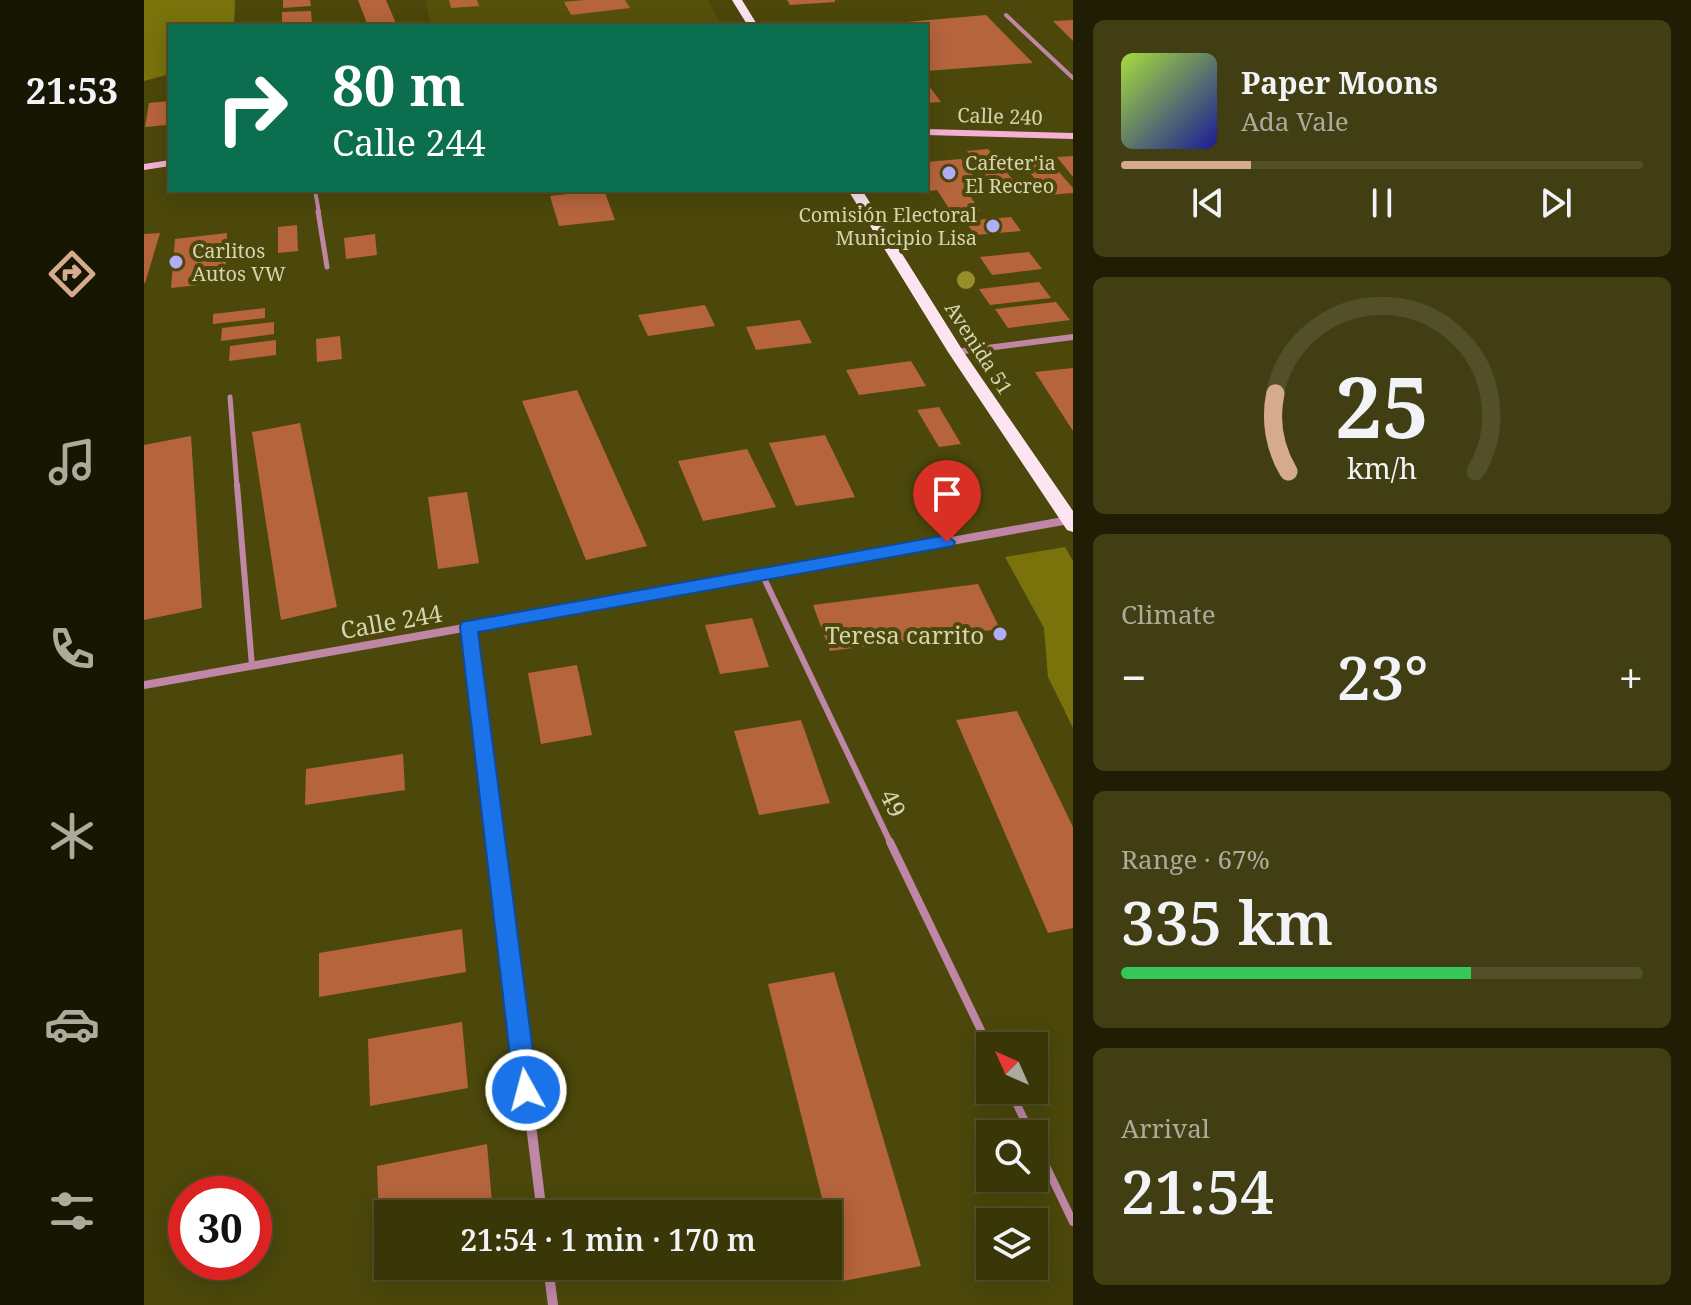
<!DOCTYPE html>
<meta charset="utf-8">
<style>
:root{--surface:#393608;--page:#403e12;--text:#f1f3f6;--muted:#abab9c;--line:#535029;--accent:#d6ab8b}
body{margin:0;font-family:"Noto Serif",serif;background:var(--page);color:var(--text);height:100vh;display:flex;flex-direction:column;font-size:30px;white-space:nowrap}
*{box-sizing:border-box;margin:0}
p{font-size:26px;color:var(--muted)}
.icon{flex:none;width:44px;height:44px;fill:none;stroke:currentColor;stroke-width:2;stroke-linecap:round;stroke-linejoin:round}
.map{position:relative;flex:1;overflow:hidden}
.drawer{display:flex;flex-direction:column;gap:20px;padding:20px;background:#1f1e04;width:618px}
.drawer>*{flex:none}
.top-card{position:absolute;left:24px;top:24px;width:760px;height:168px;border-radius:0px;box-shadow:0 4px 20px #0003,0 0 0 2px var(--line);background:#0b6e4f;color:#fff;overflow:hidden}
.needle{width:52px;rotate:315deg}
.buttons{position:absolute;left:832px;top:1032px;display:grid;gap:16px}
.buttons a{display:grid;place-items:center;width:72px;height:72px;border-radius:0px;background:var(--surface);box-shadow:0 4px 20px #0003,0 0 0 2px var(--line);font-size:40px}
.speed{position:absolute;left:24px;top:1176px;display:flex;gap:16px;font-size:40px;font-weight:700;text-align:center}
.speed>*{display:grid;place-content:center;width:104px;height:104px;border-radius:50%;background:var(--surface);box-shadow:0 4px 20px #0003,0 0 0 2px var(--line);line-height:1}
.speed .limit{border:12px solid #d22;background:#fff;color:#111}
.pin{position:absolute;display:grid;place-items:center;width:68px;height:68px;color:#fff;margin:-82px -34px;border-radius:50% 50% 50% 0;rotate:-45deg;box-shadow:0 0 8px #0007}
.pin .icon{rotate:45deg}
.me{position:absolute;width:88px;margin:-44px;rotate:353deg;stroke-linejoin:round;filter:drop-shadow(0 0 6px #0008)}
.turn{display:flex;align-items:center;gap:28px;height:168px;padding:0 32px;font-size:36px}
.turn .icon{width:104px;height:104px;stroke-width:2.5}
.turn b{display:block;font-size:56px;line-height:68px}
.big{font-size:60px;font-weight:600;line-height:1.1}
.drawer .widget{flex:1;display:flex;flex-direction:column;justify-content:center;gap:12px;min-width:0;padding:0 28px;border-radius:12px;background:var(--page)}
.drawer .dial{align-items:center;gap:0}
.dial svg{height:208px;overflow:visible;fill:none;stroke:var(--line);stroke-width:7;stroke-linecap:round;text-anchor:middle}
.dial text{fill:var(--text);stroke:none}
.song{display:flex;align-items:center;gap:24px}
.cover{width:96px;height:96px;border-radius:12px;background:linear-gradient(135deg,hsl(80 70% 55%),hsl(240 70% 35%))}
.played{height:8px;border-radius:4px;background:linear-gradient(90deg,var(--accent) 25%,var(--line) 25%)}
.keys{display:flex;justify-content:space-around;direction:ltr}
.heat{display:flex;justify-content:space-between;align-items:center;font-size:44px;direction:ltr}
.charge{height:12px;border-radius:6px;background:linear-gradient(90deg,#34c759 67%,var(--line) 0)}
.trip{position:absolute;left:230px;top:1200px;width:468px;height:80px;border-radius:0px;background:var(--surface);box-shadow:0 4px 20px #0003,0 0 0 2px var(--line);font-weight:600;line-height:80px;text-align:center}
main{display:flex;flex:1;min-height:0}
.tabs{display:flex;flex-direction:column;width:144px;justify-content:space-around;align-items:center;background:#171603;color:var(--muted)}
.tabs .icon{width:56px;height:56px}
.tabs .selected{color:var(--accent)}
.tabs b{font-size:36px;color:var(--text)}
.map>svg:first-child{display:block}
</style>
<main>
<nav class="tabs">
<b>21:53</b>
<svg class="icon selected" aria-label="directions" viewBox="0 0 24 24"><path d="M12 3l9 9-9 9-9-9zM9 14v-3h6M13 9l2 2-2 2"/></svg>
<svg class="icon" aria-label="music" viewBox="0 0 24 24"><path d="M9 18V5l10-2v13"/><circle cx="6" cy="18" r="3"/><circle cx="16" cy="16" r="3"/></svg>
<svg class="icon" aria-label="phone" viewBox="0 0 24 24"><path d="M5 4h4l2 5-3 2q2 4 5 5l2-3 5 2v4C11 20 4 13 5 4z"/></svg>
<svg class="icon" aria-label="climate" viewBox="0 0 24 24"><path d="M12 3v18M4 7l16 10M4 17L20 7"/></svg>
<svg class="icon" aria-label="car" viewBox="0 0 24 24"><path d="M5 17H2v-5l4-1 3-4h7l3 4 3 1v5h-3M9 17h6M6 11h13"/><circle cx="7" cy="17" r="2"/><circle cx="17" cy="17" r="2"/></svg>
<svg class="icon" aria-label="filters" viewBox="0 0 24 24"><path d="M4 7h16M4 17h16"/><circle cx="9" cy="7" r="2"/><circle cx="15" cy="17" r="2"/></svg>
</nav>
<div class="map">
<svg width="929" height="1305" viewBox="0 0 929 1305">
<rect width="100%" height="100%" fill="#4c480b"/>
<path fill="#55510a" d="M281,0H563L578,26H287Z"/>
<path fill="#7a730b" d="M0,0H91L90,26H26V74L0,81Z
M921,547L929,561V728L904,677L900,628L861,557Z"/>
<path fill="#b6643c" d="M139,0H166L167,6L139,8Z
M214,0H242L253,26H224Z
M305,0H333L335,6L307,8Z
M441,0H481L486,8L427,15L420,2Z
M643,0H691V2L646,5Z
M167,11L168,26H138V12Z
M842,15L889,63L782,71V26H717Z
M929,20V41L909,21Z
M782,82L797,102L782,103Z
M26,101L24,125L1,127L5,103Z
M844,149L873,185L851,187L823,151Z
M900,155L929,188V193L905,195L873,158Z
M929,156V177L913,157Z
M817,159L837,186L821,188L836,211L808,213L793,190L787,191L782,184V162Z
M460,190L471,220L415,226L406,196Z
M867,217L877,231L831,235L821,221Z
M153,225L154,251L134,253V227Z
M16,233L1,283H0V234Z
M83,233L81,282L27,288L31,239Z
M231,234L233,255L202,259L200,238Z
M885,252L898,269L848,275L836,257Z
M895,282L907,298L846,305L835,289Z
M912,302L926,320L864,328L851,309Z
M561,305L571,326L504,336L494,315Z
M121,308V318L69,324V314Z
M656,320L668,343L612,350L602,327Z
M130,322V334L77,341L78,328Z
M196,336L198,359L173,362L172,339Z
M132,340V355L85,361L86,346Z
M767,361L782,386L715,395L702,370Z
M929,368V431L891,372Z
M433,390L503,546L442,560L378,401Z
M795,407L817,444L795,447L773,410Z
M156,423L193,607L137,620L108,432Z
M681,435L711,497L652,506L625,443Z
M47,436L58,608L0,620V445Z
M603,449L632,507L559,521L534,461Z
M323,492L335,563L294,569L284,497Z
M834,584L856,629L686,651L669,605Z
M608,618L625,667L576,674L561,625Z
M433,665L448,735L397,744L384,673Z
M873,711L929,827V928L904,933L812,720Z
M657,720L686,803L615,815L590,731Z
M259,754L261,790L161,805L162,769Z
M318,929L322,972L175,997V953Z
M690,972L777,1266L699,1281L624,984Z
M318,1022L324,1088L226,1106L224,1039Z
M343,1144L349,1214H244V1252L236,1253L233,1166Z"/>
<g fill="none" stroke-linecap="round" stroke-linejoin="round">
<path stroke="#bf86a5" stroke-width="4" d="M862,15L929,78
M171,190L175,213"/>
<path stroke="#bf86a5" stroke-width="5" d="M174,211L183,267
M86,397L93,487"/>
<path stroke="#bf86a5" stroke-width="6" d="M93,485L108,666
M618,574L747,844"/>
<path stroke="#bf86a5" stroke-width="8" d="M746,842L846,1049
M866,1090L887,1134
M890,1141L929,1222"/>
<path stroke="#bf86a5" stroke-width="6" d="M812,352L929,337"/>
<path stroke="#bf86a5" stroke-width="8" d="M325,627L352,844
M0,685L925,520"/>
<path stroke="#bf86a5" stroke-width="10" d="M352,842L398,1214
M404,1266L409,1305"/>
<path fill="#f7afd6" fill-rule="evenodd" d="M782,129L929,133V139L782,135Z
M26,160V166L0,170V164Z"/>
<path fill="#fce5f1" fill-rule="evenodd" d="M588,0H598L614,26H604Z
M704,190H718L819,351L929,511V532L923,530L804,352Z"/>
</g>
<circle fill="#958e2a" cx="822" cy="280" r="9"/>
<path fill="#1a73e8" stroke="#114b97" stroke-width="2" d="M803,535L811,542L809,546L334,632L394,1090L391,1099L382,1102L374,1099L370,1090L316,627L318,622Z"/>
<g fill="#b1adfa" stroke="#4c480b" stroke-width="3">
<circle cx="805" cy="173" r="8"/>
<circle cx="849" cy="226" r="8"/>
<circle cx="32" cy="262" r="8"/>
<circle cx="856" cy="634" r="8"/>
</g>
<g text-anchor="middle" dominant-baseline="central" stroke-width="8" stroke-linejoin="round" paint-order="stroke">
<g font-size="20" fill="#d7d5b1" stroke="#4c480b">
<text transform="translate(856 116) rotate(2)">Calle 240</text>
<text transform="translate(835 348) rotate(57)">Avenida 51</text>
</g>
<g font-size="20" fill="#d7d5b1" stroke="#4c480b" text-anchor="start">
<text x="821" y="162">Cafeter'ia<tspan x="821" dy="23">El Recreo</tspan></text>
<text x="833" y="214" text-anchor="end">Comisión Electoral<tspan x="833" dy="23">Municipio Lisa</tspan></text>
<text x="48" y="250">Carlitos<tspan x="48" dy="23">Autos VW</tspan></text>
</g>
<g font-size="24" fill="#d7d5b1" stroke="#4c480b">
<text transform="translate(247 621) rotate(-10)">Calle 244</text>
<text transform="translate(750 803) rotate(64)">49</text>
</g>
<g font-size="24" fill="#d7d5b1" stroke="#4c480b" text-anchor="end">
<text x="840" y="634">Teresa carrito</text>
</g>
</g>
</svg>
<div class="buttons">
<a><svg class="needle" viewBox="-14 -14 28 28"><path d="M0-13l5 13h-10z" fill="#e53935"/><path d="M0 13l5-13h-10z" fill="#abab9c"/></svg></a>
<a><svg class="icon" aria-label="search" viewBox="0 0 24 24"><circle cx="10" cy="10" r="6"/><path d="M15 15l6 6"/></svg></a>
<a><svg class="icon" aria-label="layers" viewBox="0 0 24 24"><path d="M12 4l9 5-9 5-9-5zM3 14l9 5 9-5"/></svg></a>
</div>
<div class="speed"><div class="limit">30</div></div>
<div class="pin" style="left:803px;top:542px;background:#d93025"><svg class="icon" aria-label="arrive" viewBox="0 0 24 24"><path d="M6 21V4h12l-3 4 3 4H6"/></svg></div>
<svg class="me" style="left:382px;top:1090px" viewBox="-20 -20 40 40"><circle r="17" fill="#1a73e8" stroke="#fff" stroke-width="3"/><path d="M0-11L8 9 0 5-8 9z" fill="#fff"/></svg>
<div class="trip">21:54 · 1 min · 170 m</div>
<div class="top-card">
<div class="turn"><svg class="icon" aria-label="right" viewBox="0 0 24 24"><path d="M7 20v-9h11M14 6l5 5-5 5"/></svg><div><b>80 m</b>Calle 244</div></div>
</div>
</div>
<section class="drawer">
<div class="widget">
<div class="song"><i class="cover"></i><div><b>Paper Moons</b><p>Ada Vale</p></div></div>
<div class="played"></div>
<div class="keys"><svg class="icon" aria-label="previous" viewBox="0 0 24 24"><path d="M18 5L8 12l10 7zM5 5v14"/></svg><svg class="icon" aria-label="pause" viewBox="0 0 24 24"><path d="M8 5v14M16 5v14"/></svg><svg class="icon" aria-label="next" viewBox="0 0 24 24"><path d="M6 5l10 7-10 7zM19 5v14"/></svg></div>
</div>
<div class="widget dial"><svg viewBox="0 0 100 80">
<path d="M14 69A42 42 0 1 1 86 69"/>
<path d="M14 69A42 42 0 0 1 9 39" stroke="#d6ab8b"/>
<text x="50" y="56" font-size="32" font-weight="700">25</text>
<text x="50" y="72" font-size="11">km/h</text>
</svg></div>
<div class="widget"><p>Climate</p>
<div class="heat"><a>−</a><b class="big">23°</b><a>+</a></div>
</div>
<div class="widget"><p>Range · 67%</p><b class="big">335 km</b><div class="charge"></div></div>
<div class="widget"><p>Arrival</p><b class="big">21:54</b></div>
</section>
</main>
